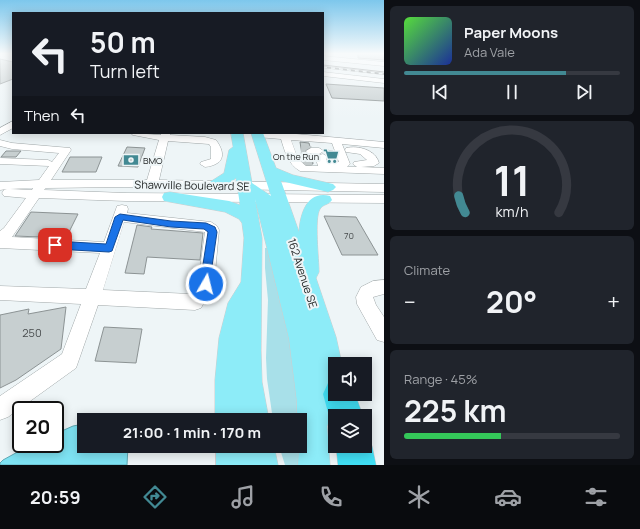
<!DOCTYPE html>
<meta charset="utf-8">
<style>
:root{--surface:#171b24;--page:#20242c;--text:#f1f3f6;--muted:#9ea1a6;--line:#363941;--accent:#428993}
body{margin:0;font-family:Manrope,sans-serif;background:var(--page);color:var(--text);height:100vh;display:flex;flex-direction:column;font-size:15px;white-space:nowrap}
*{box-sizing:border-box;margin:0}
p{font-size:13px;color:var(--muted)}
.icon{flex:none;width:22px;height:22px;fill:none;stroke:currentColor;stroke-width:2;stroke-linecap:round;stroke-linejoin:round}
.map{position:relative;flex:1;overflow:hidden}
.panel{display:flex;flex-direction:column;gap:6px;padding:6px;background:#0d0f14;width:256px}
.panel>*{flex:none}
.hud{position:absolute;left:12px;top:12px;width:312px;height:122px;border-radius:0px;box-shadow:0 2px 10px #0003;background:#171b24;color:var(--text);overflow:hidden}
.fabs{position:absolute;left:328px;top:357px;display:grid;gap:8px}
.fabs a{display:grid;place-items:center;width:44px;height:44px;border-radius:0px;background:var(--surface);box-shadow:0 2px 10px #0003;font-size:20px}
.speed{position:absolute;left:12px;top:401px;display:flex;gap:8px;font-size:20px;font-weight:700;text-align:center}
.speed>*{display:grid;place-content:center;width:52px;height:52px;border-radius:50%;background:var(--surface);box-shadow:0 2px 10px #0003;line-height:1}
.speed .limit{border:2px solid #111;border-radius:6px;background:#fff;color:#111}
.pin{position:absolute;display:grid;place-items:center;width:34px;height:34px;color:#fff;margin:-17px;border-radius:8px;box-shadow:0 2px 6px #0006}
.me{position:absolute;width:44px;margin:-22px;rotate:8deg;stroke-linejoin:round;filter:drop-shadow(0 0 3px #0008)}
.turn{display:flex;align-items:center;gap:14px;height:84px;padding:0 12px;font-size:18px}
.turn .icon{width:52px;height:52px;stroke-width:2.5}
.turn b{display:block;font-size:28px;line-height:34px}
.then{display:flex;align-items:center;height:38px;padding:0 12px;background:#0003;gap:8px;font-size:15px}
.big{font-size:30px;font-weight:700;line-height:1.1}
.panel .widget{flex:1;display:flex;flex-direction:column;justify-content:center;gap:6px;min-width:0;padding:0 14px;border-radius:6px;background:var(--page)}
.panel .dial{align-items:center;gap:0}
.dial svg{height:104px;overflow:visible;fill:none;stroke:var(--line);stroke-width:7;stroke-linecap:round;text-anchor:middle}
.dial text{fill:var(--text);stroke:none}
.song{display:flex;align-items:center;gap:12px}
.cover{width:48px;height:48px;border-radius:6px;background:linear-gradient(135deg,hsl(110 70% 55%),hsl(230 70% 35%))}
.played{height:4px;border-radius:2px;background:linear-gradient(90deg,var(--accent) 75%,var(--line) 75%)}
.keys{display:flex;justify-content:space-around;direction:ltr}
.heat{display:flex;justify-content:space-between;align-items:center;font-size:22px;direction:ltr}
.charge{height:6px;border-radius:3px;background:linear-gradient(90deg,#34c759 45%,var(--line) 0)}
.trip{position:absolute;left:77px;top:413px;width:230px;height:40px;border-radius:0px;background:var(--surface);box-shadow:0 2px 10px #0003;font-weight:700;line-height:40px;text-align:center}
.tabs{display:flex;height:64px;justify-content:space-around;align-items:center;background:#090b0e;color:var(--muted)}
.tabs .icon{width:28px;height:28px}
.tabs .selected{color:var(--accent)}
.tabs b{font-size:18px;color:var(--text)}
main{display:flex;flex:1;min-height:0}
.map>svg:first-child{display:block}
</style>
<main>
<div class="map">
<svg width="384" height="465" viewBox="0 0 384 465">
<rect width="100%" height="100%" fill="#eef5f7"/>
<path fill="#a8e0e9" d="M265,248H271L295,361L305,465H285L279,446H300V420H273L267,379L266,358L268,300L265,268Z"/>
<path fill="#7ee3f3" stroke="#61a9b4" d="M84,424V446H128L127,465H0V463L3,460L32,444H55V434L73,426Z"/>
<path fill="#c7cfd0" stroke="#8c9394" d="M358,53H384V60L358,58Z
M0,59L13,62V79L0,84Z
M326,84L384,88V101L332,98Z
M300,142L309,143L310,147L305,152L307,154L312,155L313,164H307L303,161Z
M127,147L145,148L138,167L118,166Z
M326,150L333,151L337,161L329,160V157Z
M6,151H21L16,157H1Z
M70,157H102L96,172H62Z
M31,212L78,214L66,238L15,236Z
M324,216L356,217L378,255H342Z
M137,225L152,227L151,229L203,233L200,260L147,257L144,274L125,273Z
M66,307L61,349L16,380L0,388V315L29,309L28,314Z
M104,327L142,329L136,363L95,361Z"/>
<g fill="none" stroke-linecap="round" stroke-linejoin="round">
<path stroke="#c4cbcc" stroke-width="10" stroke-dasharray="10 5.5" stroke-linecap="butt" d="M301,150L311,151
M303,162L312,163"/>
<g stroke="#a1a8a9" stroke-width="1">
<path id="minor" d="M323,56L384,62V66L323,60Z
M323,72L384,79V83L323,76Z
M13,121V128L0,135V128Z
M131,133L161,135V133H171L170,135L205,137L216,140C227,155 223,165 205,167L200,164L201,162L211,159V147L209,144L168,141L159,180L384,184V192L124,187L46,188L44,190L126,193L384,195V203L126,201L39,198L12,237L104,242L116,209L117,206L122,205L127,206L128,209L127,213L211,222L217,226L219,230L214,284L201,308L195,310L98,305L76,368L8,417L0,420V396L62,354L81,304L0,300V286L86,289L100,253L0,248V231L4,228L26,198L4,196L2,193L4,190L7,189L0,190V182L39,180L49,166L0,164V158L48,160L52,162L59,153L12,149L0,146V140L12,143L70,148L71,150L51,180H147L159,140L133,135ZM33,188L32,190L10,189ZM124,222L205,232L198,282L191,294L103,290Z
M253,133H285L384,142V148L342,144L350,164L347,167H357L353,164L354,162L367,160L360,154L346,152L345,150L346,148C358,145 376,150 379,163L374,166L361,167L384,168V174L300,171C288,164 285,152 281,139L257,137L254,136ZM291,140L332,143L339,162L328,163L326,159L328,157L323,154L319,155L316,159L318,166H306L298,159Z
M311,148H319L324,151L319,154L307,153L306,151Z
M384,280V294L373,297L376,305L384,317V342L377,340L357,304L356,297L361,287L373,281Z"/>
</g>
<g stroke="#cecece" stroke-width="1">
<path id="major" d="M231,133H243L252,183L271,196L251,133H263L276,168L293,175L333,184L336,187L333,190L328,192L281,181L299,232C300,214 307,190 330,196L332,200C329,205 323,204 320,209C314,218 319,260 319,272L316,278L336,337L342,364H335V394H348L352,416H335V429L328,426L327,424L330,465H298L300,420H297V403L289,339L255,199L262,238L261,351L262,382L269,420H215V380L219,338L228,303L241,282L244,238L242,223L239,219L225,212L170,202L164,201L162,197L164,193L170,192L229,201L240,205L236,178C228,184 220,191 210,188L207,185L210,182L224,173L229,150L233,147Z
M216,446H274L278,465H216Z"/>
</g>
<g stroke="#cecece" stroke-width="1">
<path id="highway" d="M335,380V394H355L363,416H335V428L329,416L323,394L328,383Z
M365,433L372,446L376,465H338L336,446H365Z"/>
</g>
<use href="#minor" fill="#fff" fill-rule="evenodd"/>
<use href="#major" fill="#8decf8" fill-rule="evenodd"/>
<use href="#highway" fill="#41dff4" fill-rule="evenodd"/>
<path stroke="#7b8081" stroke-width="1" d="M323,65L384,72"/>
<g stroke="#7b8081" stroke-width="2">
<path id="rail" d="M323,67L384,74"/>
</g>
<use href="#rail" stroke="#eef5f7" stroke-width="1.5" stroke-dasharray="4" stroke-linecap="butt"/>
</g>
<linearGradient id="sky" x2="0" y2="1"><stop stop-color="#7dc7ec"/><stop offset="0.45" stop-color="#f7fafb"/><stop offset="1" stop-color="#f7fafb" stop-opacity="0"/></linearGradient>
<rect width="384" height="119" fill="url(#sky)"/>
<path fill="#1a73e8" stroke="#114b97" d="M120,214L171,221L206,223L215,227L217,232L209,287L206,289L202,287L200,284L208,232L204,229L171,227L123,220L112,251L109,252L55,249L51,248L50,245L51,242L55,241L106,244L115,217Z"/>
<defs>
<g id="supermarket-bare" transform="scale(1.2)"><path d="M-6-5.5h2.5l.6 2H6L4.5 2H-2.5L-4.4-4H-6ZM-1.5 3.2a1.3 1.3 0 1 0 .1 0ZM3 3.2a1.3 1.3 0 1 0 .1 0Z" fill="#428993" stroke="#eef5f7" stroke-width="2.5" paint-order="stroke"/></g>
<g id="bank-bare" transform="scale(1.2)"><path d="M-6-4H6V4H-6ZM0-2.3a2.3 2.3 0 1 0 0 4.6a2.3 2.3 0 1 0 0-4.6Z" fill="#428993" stroke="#eef5f7" stroke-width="2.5" paint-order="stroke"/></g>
</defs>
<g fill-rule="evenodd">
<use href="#supermarket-bare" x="331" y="156"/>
<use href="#bank-bare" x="131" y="160"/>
</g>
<g text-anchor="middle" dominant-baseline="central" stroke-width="4" stroke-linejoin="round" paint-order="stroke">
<g font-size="9" fill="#1e2121" stroke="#eef5f7" text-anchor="end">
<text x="319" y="156">On the Run</text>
<text x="143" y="160" text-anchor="start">BMO</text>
</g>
<g font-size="9" fill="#484c4d">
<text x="349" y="235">70</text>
</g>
<g font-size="11" fill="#1e2121" stroke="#eef5f7">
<text transform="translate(192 185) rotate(1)">Shawville Boulevard SE</text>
<text transform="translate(303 273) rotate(72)">162 Avenue SE</text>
</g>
<g font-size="11" fill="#484c4d">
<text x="32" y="332">250</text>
</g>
</g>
</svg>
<div class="fabs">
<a><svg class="icon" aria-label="sound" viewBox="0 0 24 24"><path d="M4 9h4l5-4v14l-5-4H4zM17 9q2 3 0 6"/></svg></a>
<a><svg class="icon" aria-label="layers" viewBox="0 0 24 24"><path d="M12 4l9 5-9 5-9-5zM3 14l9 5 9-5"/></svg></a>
</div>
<div class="speed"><div class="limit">20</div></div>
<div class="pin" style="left:55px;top:245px;background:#d93025"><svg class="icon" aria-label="arrive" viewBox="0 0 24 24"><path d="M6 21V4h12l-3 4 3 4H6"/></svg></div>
<svg class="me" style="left:206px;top:284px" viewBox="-20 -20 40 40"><circle r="17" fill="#1a73e8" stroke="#fff" stroke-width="3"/><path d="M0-11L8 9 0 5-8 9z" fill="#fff"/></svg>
<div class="trip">21:00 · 1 min · 170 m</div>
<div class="hud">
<div class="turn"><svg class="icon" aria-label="left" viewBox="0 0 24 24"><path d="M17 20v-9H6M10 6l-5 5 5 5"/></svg><div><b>50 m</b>Turn left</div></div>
<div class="then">Then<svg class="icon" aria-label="left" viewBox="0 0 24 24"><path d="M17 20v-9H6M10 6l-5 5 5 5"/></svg></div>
</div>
</div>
<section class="panel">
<div class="widget">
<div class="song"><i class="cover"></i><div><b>Paper Moons</b><p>Ada Vale</p></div></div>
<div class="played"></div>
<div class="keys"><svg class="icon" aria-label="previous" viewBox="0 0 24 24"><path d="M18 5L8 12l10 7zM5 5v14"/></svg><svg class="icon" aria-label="pause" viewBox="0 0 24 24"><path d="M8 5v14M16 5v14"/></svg><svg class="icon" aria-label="next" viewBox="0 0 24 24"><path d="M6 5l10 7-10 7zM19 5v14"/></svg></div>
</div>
<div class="widget dial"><svg viewBox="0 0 100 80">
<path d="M14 69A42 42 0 1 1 86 69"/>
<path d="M14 69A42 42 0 0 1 9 56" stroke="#428993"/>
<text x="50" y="56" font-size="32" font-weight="700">11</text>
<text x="50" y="72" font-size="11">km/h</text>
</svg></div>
<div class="widget"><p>Climate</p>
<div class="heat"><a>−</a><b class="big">20°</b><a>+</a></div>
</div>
<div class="widget"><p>Range · 45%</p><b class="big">225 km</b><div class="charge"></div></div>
</section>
</main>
<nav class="tabs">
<b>20:59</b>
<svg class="icon selected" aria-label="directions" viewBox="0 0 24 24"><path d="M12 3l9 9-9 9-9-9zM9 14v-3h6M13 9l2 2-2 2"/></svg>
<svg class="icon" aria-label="music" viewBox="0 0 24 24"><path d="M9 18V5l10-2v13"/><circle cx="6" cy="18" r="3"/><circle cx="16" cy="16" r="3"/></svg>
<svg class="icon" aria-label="phone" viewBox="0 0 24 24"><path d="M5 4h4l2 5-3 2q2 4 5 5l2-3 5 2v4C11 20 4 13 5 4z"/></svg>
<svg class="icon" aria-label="climate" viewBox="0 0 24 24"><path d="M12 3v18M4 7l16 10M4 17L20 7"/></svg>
<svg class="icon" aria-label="car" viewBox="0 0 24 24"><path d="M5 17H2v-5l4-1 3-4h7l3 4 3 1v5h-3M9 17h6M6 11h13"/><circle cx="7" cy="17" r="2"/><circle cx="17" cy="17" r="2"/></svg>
<svg class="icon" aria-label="filters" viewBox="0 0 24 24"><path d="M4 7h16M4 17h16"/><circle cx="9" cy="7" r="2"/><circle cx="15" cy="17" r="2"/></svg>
</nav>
